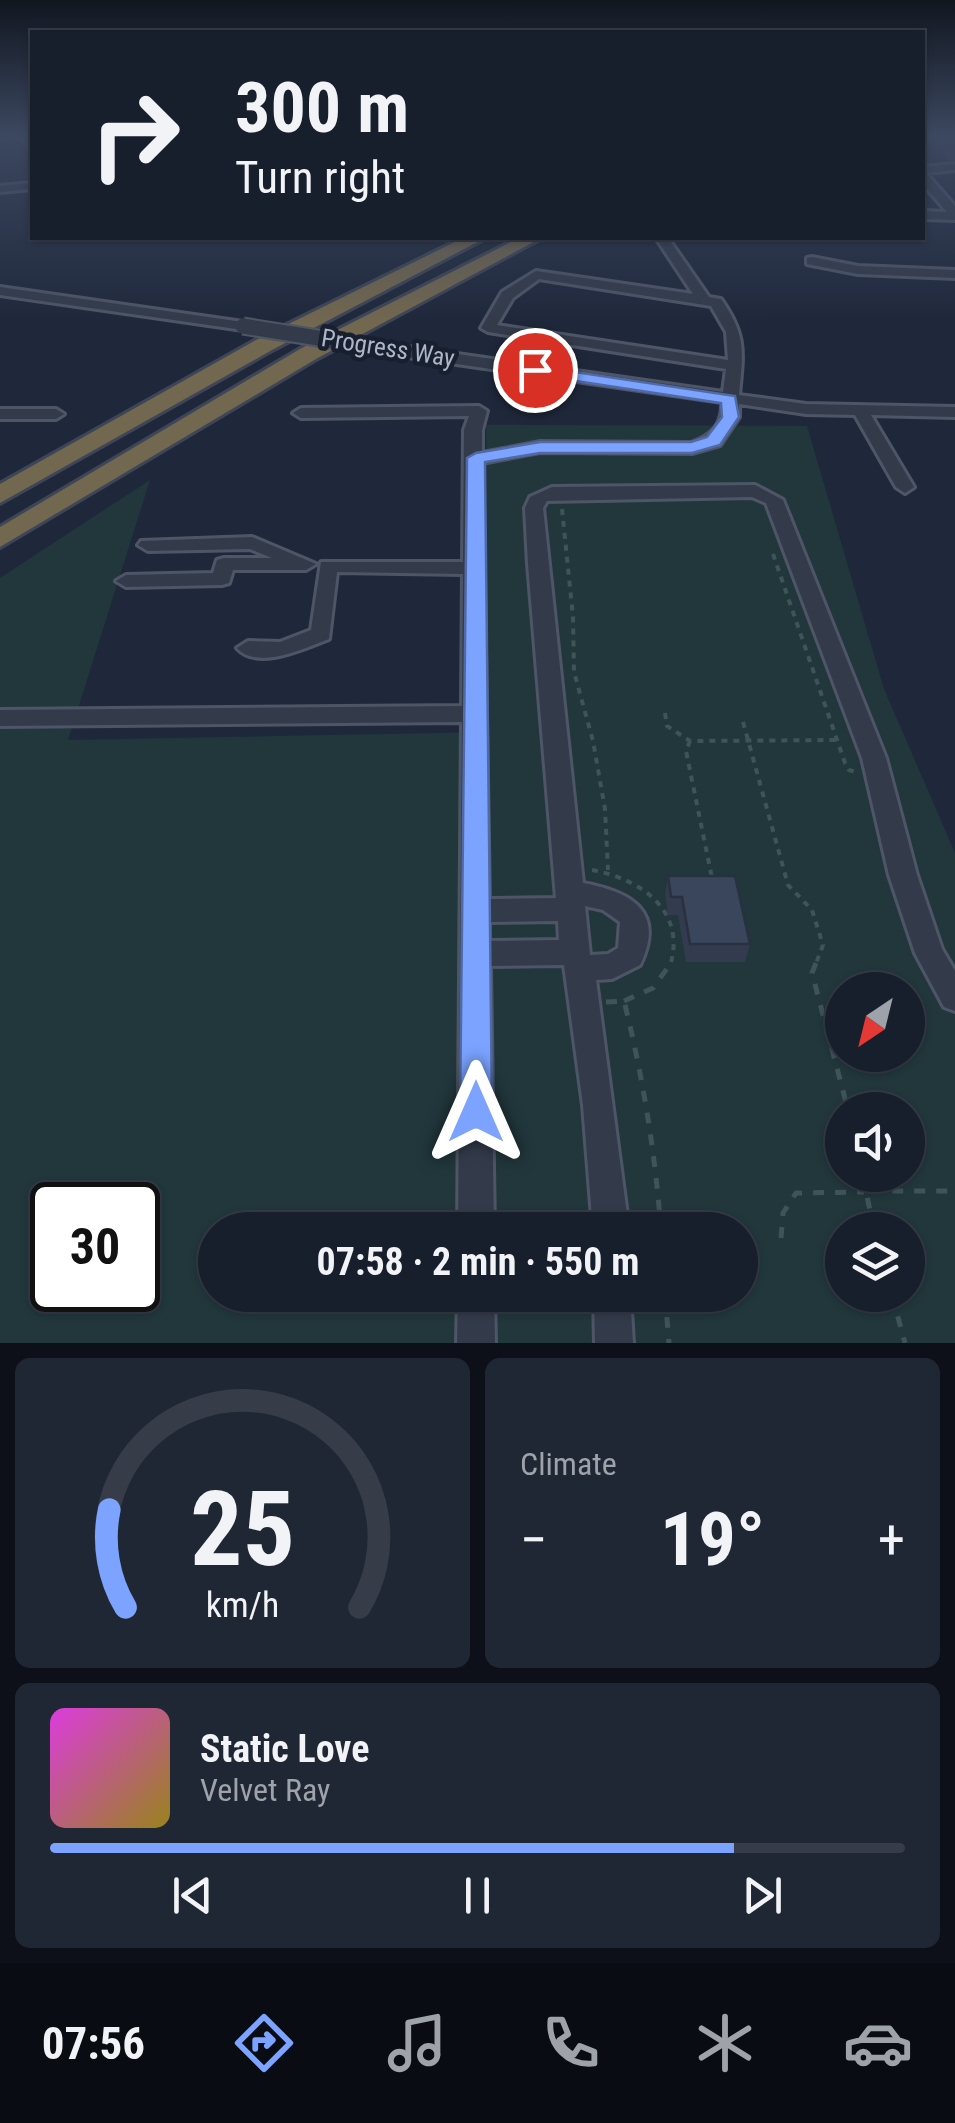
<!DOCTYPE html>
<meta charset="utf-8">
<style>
:root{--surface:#171e2c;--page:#202734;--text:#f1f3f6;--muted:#9ea2a9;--line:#363c48;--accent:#7ba3ff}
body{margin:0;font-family:"Roboto Condensed",sans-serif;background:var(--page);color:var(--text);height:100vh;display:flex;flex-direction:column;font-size:38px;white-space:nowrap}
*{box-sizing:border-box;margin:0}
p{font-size:32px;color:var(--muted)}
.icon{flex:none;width:55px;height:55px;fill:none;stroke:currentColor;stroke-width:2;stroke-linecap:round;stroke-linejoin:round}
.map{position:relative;height:1343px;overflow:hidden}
.details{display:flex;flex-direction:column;gap:15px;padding:15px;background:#0d1018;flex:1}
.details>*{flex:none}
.hud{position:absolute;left:30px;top:30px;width:895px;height:210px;border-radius:0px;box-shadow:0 2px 8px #0004,0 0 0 2px var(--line);background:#171e2c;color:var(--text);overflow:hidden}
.needle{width:65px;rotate:215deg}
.fabs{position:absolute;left:825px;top:972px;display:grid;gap:20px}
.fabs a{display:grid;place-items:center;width:100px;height:100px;border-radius:50%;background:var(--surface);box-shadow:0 2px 8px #0004,0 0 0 2px var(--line);font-size:50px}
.speed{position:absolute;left:30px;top:1182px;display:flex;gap:20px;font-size:50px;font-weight:700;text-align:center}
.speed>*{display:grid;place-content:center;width:130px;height:130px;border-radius:50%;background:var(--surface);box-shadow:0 2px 8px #0004,0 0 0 2px var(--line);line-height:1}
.speed .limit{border:5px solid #111;border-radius:15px;background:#fff;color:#111}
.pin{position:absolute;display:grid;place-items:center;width:85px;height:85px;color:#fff;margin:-42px;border:5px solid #fff;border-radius:50%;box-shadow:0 2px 10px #0007}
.me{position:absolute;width:110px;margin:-55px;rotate:0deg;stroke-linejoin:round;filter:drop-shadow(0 0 8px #0008)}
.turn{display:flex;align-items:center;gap:35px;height:210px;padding:0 40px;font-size:45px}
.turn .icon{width:130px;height:130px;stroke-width:2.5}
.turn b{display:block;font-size:70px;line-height:85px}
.big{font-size:75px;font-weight:700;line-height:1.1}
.details .card{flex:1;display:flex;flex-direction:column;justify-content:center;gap:15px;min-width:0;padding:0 35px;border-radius:15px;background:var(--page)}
.details .dial{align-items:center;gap:0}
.dial svg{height:260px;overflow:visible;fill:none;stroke:var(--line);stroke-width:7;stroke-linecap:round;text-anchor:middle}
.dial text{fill:var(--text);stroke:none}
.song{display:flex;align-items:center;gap:30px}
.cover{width:120px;height:120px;border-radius:15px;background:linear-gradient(135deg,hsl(300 70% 55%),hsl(50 70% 35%))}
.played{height:10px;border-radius:5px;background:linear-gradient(90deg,var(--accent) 80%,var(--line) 80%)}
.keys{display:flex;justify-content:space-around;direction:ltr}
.heat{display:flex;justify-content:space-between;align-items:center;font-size:55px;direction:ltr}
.details .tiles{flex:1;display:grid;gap:15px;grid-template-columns:1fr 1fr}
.card:last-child{grid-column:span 2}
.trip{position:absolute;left:198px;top:1212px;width:560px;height:100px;border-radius:50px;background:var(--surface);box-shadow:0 2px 8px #0004,0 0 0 2px var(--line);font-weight:700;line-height:100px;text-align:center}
.tabs{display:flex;height:160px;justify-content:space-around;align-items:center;background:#090c12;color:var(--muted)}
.tabs .icon{width:70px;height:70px}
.tabs .active{color:var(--accent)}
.tabs b{font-size:45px;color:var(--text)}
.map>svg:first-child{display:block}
</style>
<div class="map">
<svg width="955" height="1343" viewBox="0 0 955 1343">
<rect width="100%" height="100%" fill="#1f283b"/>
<path fill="#21373c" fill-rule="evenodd" d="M486,425L807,426L884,689L955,853V1343H0V578L150,480L68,740L489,732ZM842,990H908V1055H842ZM842,1110H908V1175H842ZM52,1205H138V1290H52ZM215,1230H740V1295H215ZM842,1230H908V1295H842Z"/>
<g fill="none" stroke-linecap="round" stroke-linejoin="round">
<g stroke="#4d5566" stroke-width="6">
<path id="minor" d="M12,134L32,137V144L13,136Z
M922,134H955V140L922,139Z
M955,164V170L926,173L955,206V220L922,219V211L947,212L922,183V167Z
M32,183V189L0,192V186Z
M656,238H668L709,297L721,299C747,336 743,352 739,395L806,404L955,407V417L871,415L914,487L905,493L896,487L855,415L806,414L739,404V417L720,445L692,453L540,452L482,463L489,899L556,898L528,564L525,508L530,497L552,487L755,485L783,500L886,758L917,875L942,949L955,971V1011L944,1007L915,953L889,875L862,758L766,503L752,497L547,501L543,508L583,883C631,892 666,911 640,965L612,979L596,980L629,1230H593L583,1105L564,965L490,966L494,1230H458L462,722L0,726V710L462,706L463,574L337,572L329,639C305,648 258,671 237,648L248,641L280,642L311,630L321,562H463L464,430L469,416L301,418L293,413L301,408L479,406L487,411L482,430V453L540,442L691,443C712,436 723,424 722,402L380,353L372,348L380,343L723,392L726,369L488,332L481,328L502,292L536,271L693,294ZM539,279L711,306L726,332L728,360L497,325L513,298ZM585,906L603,910L620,922L618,948L608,954L590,955ZM558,921L559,940L489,941V922Z
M812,257L858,266L955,270V278L858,274L807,264V258Z
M0,287L243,322L250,326L243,330L0,295Z
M0,409H56L64,414L56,419H0Z
M252,537L316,564L306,570H233L229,583L222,585L126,587L116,581L126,575L213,573L217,560L224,558H272L250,549L148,551L138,545L141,541Z
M458,1295H494L495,1343H457Z
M594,1295H630L633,1343H595Z"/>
</g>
<g stroke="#3c4455" stroke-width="4">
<path id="major" d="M0,134H22L0,142Z"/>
</g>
<g stroke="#3d4556" stroke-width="6">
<path id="highway" d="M463,238H485L272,350L0,503V484L256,340Z
M519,238H541L316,359L0,547V527L300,349Z"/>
</g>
<path stroke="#3e5459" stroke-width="4" stroke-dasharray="6 6" stroke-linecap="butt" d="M562,509L573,617L574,672L593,741L605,809L608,870
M773,554L845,763L849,770L859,773
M665,713L667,726L690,741L837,740
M743,722L788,885L812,910L823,945L815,966
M690,741L686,751L712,878
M592,870C641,879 687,911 670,966"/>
<path stroke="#3e5459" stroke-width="5" stroke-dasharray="11 11" stroke-linecap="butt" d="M816,963L812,973L848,1110
M624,1001L653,988L671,963
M606,1002L624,1001C643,1077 655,1152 661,1230
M865,1175L869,1190
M874,1230L866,1191H955
M781,1238L783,1213L796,1193L864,1192
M665,1295L669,1343
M892,1295L905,1343"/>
<use href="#minor" fill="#333b4b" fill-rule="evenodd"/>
<use href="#major" fill="#50596b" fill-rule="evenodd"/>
<use href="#highway" fill="#72674f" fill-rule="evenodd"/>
<g stroke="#4d5566" stroke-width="19" stroke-linecap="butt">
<path id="minor-bridge" d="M243,326L380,348"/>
</g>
<use href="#minor-bridge" stroke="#333b4b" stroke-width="15"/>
</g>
<path fill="#323c4e" d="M934,134H955V161H948L932,143Z
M668,876L750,944L745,962H686L678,915H668L665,894Z"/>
<path fill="#3a465b" stroke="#293140" stroke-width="2.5" d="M940,134H955V147H952Z
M668,876H735L750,944H690L682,897H671Z"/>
<linearGradient id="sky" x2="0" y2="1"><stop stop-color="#111620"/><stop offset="0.42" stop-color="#3c4860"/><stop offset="1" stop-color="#3c4860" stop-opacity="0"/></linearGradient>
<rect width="955" height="322" fill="url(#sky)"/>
<path fill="#7ba3ff" stroke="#506aa6" stroke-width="2.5" d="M535,366L735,396L739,417L720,445L692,453H540L485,462L492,1112L488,1123L476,1128L464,1123L460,1112L467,458L476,453L540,442H691L707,437L722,417L721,403L530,374L527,370Z"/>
<g text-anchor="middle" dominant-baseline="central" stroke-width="9" stroke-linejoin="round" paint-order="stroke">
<g font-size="25" fill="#adb5c8" stroke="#18202f">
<text transform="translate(388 348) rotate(9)">Progress Way</text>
</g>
</g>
</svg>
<div class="fabs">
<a><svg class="needle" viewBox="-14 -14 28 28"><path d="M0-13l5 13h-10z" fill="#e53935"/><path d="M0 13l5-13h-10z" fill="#9ea2a9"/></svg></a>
<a><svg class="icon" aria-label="sound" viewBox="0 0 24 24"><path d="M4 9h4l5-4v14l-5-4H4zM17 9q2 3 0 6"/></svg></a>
<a><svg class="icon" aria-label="layers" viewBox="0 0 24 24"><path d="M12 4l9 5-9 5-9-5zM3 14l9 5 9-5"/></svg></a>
</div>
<div class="speed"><div class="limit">30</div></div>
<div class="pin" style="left:535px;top:370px;background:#d93025"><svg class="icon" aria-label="arrive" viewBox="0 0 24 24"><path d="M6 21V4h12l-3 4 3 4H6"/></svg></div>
<svg class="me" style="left:476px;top:1112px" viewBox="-20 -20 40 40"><path d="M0-17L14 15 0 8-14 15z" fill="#7ba3ff" stroke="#fff" stroke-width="4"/></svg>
<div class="trip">07:58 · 2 min · 550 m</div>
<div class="hud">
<div class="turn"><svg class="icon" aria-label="right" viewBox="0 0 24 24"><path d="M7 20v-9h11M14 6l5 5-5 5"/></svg><div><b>300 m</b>Turn right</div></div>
</div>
</div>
<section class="details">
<div class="tiles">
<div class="card dial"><svg viewBox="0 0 100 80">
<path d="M14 69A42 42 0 1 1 86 69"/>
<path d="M14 69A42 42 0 0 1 9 39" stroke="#7ba3ff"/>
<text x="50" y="56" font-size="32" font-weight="700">25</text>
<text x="50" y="72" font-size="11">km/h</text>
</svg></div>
<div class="card"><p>Climate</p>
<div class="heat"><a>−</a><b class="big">19°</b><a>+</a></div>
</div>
<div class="card">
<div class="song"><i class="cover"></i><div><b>Static Love</b><p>Velvet Ray</p></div></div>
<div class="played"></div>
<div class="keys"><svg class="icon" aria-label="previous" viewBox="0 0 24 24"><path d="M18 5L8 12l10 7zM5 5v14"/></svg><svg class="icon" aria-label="pause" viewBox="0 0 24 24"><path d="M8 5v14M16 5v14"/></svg><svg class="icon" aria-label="next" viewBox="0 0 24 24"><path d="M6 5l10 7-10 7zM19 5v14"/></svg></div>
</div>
</div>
</section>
<nav class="tabs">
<b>07:56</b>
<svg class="icon active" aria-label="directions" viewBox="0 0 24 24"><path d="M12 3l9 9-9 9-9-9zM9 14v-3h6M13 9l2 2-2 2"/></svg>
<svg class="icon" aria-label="music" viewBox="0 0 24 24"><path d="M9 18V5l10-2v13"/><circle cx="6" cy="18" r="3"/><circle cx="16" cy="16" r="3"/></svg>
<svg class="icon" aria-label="phone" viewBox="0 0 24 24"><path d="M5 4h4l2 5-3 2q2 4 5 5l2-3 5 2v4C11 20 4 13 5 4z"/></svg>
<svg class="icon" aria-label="climate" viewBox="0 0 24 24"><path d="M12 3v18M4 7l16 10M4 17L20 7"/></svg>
<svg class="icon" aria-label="car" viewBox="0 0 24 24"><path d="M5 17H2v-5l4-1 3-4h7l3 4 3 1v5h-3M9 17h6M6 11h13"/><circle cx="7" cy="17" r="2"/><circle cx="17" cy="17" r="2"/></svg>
</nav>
